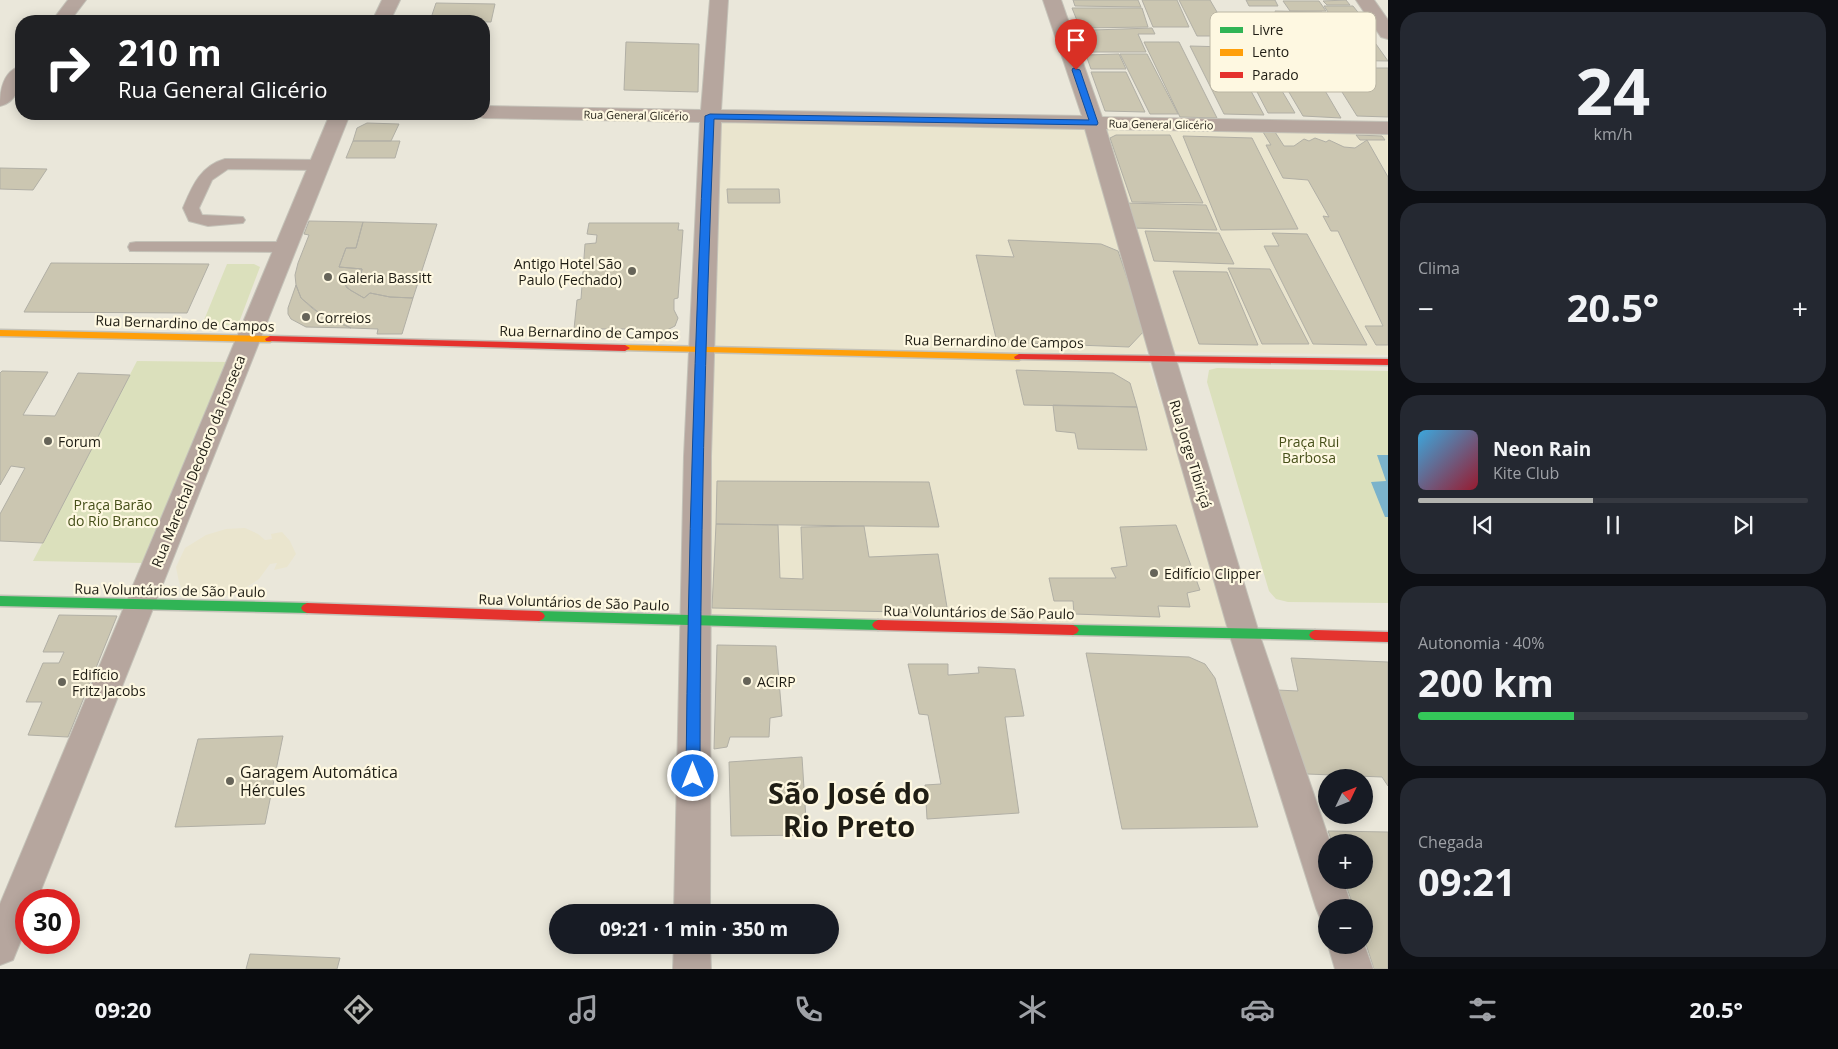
<!DOCTYPE html>
<html lang="pt">
<meta charset="utf-8">
<style>
:root{--surface:#171b24;--page:#242831;--text:#f1f3f6;--muted:#9ea1a6;--line:#363941;--accent:#b2b3af}
body{margin:0;font-family:"Open Sans",sans-serif;background:var(--page);color:var(--text);height:100vh;display:flex;flex-direction:column;font-size:19px;white-space:nowrap}
*{box-sizing:border-box;margin:0}
p{font-size:16px;color:var(--muted)}
.icon{flex:none;width:28px;height:28px;fill:none;stroke:currentColor;stroke-width:2;stroke-linecap:round;stroke-linejoin:round}
.map{position:relative;flex:1;overflow:hidden}
.drawer{display:flex;flex-direction:column;gap:12px;padding:12px;background:#0d0f14;width:450px}
.drawer>*{flex:none}
.top-card{position:absolute;left:15px;top:15px;width:475px;height:105px;border-radius:20px;box-shadow:0 2px 12px #0003;background:#202124;color:#fff;overflow:hidden}
.needle{width:32px;rotate:47deg}
.buttons{position:absolute;left:1318px;top:769px;display:grid;gap:10px}
.buttons a{display:grid;place-items:center;width:55px;height:55px;border-radius:50%;background:var(--surface);box-shadow:0 2px 12px #0003;font-size:25px}
.speed{position:absolute;left:15px;top:889px;display:flex;gap:10px;font-size:25px;font-weight:700;text-align:center}
.speed>*{display:grid;place-content:center;width:65px;height:65px;border-radius:50%;background:var(--surface);box-shadow:0 2px 12px #0003;line-height:1}
.speed .limit{border:8px solid #d22;background:#fff;color:#111}
.pin{position:absolute;display:grid;place-items:center;width:42px;height:42px;color:#fff;margin:-51px -21px;border-radius:50% 50% 50% 0;rotate:-45deg;box-shadow:0 0 5px #0007}
.pin .icon{rotate:45deg}
.me{position:absolute;width:55px;margin:-28px;rotate:0deg;stroke-linejoin:round;filter:drop-shadow(0 0 4px #0008)}
.turn{display:flex;align-items:center;gap:18px;height:105px;padding:0 20px;font-size:22px}
.turn .icon{width:65px;height:65px;stroke-width:2.5}
.turn b{display:block;font-size:35px;line-height:42px}
.big{font-size:38px;font-weight:700;line-height:1.1}
.drawer .widget{flex:1;display:flex;flex-direction:column;justify-content:center;gap:8px;min-width:0;padding:0 18px;border-radius:20px;background:var(--page)}
.drawer .dial{align-items:center;gap:0}
.dial b{font-size:65px;line-height:1}
.song{display:flex;align-items:center;gap:15px}
.cover{width:60px;height:60px;border-radius:8px;background:linear-gradient(135deg,hsl(200 70% 55%),hsl(350 70% 35%))}
.played{height:5px;border-radius:2px;background:linear-gradient(90deg,var(--accent) 45%,var(--line) 45%)}
.keys{display:flex;justify-content:space-around;direction:ltr}
.heat{display:flex;justify-content:space-between;align-items:center;font-size:28px;direction:ltr}
.charge{height:8px;border-radius:4px;background:linear-gradient(90deg,#34c759 40%,var(--line) 0)}
.trip{position:absolute;left:549px;top:904px;width:290px;height:50px;border-radius:25px;background:var(--surface);box-shadow:0 2px 12px #0003;font-weight:700;line-height:50px;text-align:center}
.menu{display:flex;height:80px;justify-content:space-around;align-items:center;background:#090b0e;color:var(--muted)}
.menu .icon{width:35px;height:35px}
.menu .current{color:var(--accent)}
.menu b{font-size:22px;color:var(--text)}
main{display:flex;flex:1;min-height:0}
.map>svg:first-child{display:block}
</style>
<main>
<div class="map">
<svg width="1388" height="969" viewBox="0 0 1388 969">
<rect width="100%" height="100%" fill="#eae7da"/>
<path fill="#eae5ce" d="M718,120L1388,131V355L1145,351L1235,631L697,619Z
M245,528L258,534L265,540L272,539L271,534L282,532L290,541L296,554L287,567L274,570L277,563L270,564L259,579L239,592L218,598L184,595L179,582L176,567L185,548L206,535L226,529Z"/>
<path fill="#dbe0bc" d="M227,264H254L260,267L238,325H202Z
M137,361L229,362L143,563L33,561Z
M1217,368L1388,371V603L1288,602L1276,599L1269,591L1207,382L1209,370Z"/>
<path fill="#7bb3cb" d="M1377,455H1388V517H1385L1371,482L1386,481Z"/>
<path fill="#cbc6b1" stroke="#b1afa5" d="M1073,0H1138L1141,7L1075,6Z
M1142,0H1177L1189,27H1153Z
M1179,0H1210L1231,36H1197Z
M1246,0H1275L1278,6H1249Z
M1346,0L1350,5H1327L1323,1Z
M1283,1H1319L1326,11H1290Z
M436,3L495,4L491,22L430,21Z
M1324,6H1353L1365,21H1334Z
M1072,8H1142L1148,27L1080,28Z
M1275,11L1322,12L1328,20H1278Z
M1295,21L1361,23L1388,61L1317,60Z
M1152,28L1155,34H1138L1146,52H1092L1085,35H1095L1093,30Z
M1230,40H1252L1295,113H1268Z
M626,42L699,44L698,92L624,90Z
M1144,42H1179L1217,118L1180,117Z
M1190,46L1227,47L1264,115L1224,114Z
M1119,54L1126,69H1091L1086,55Z
M1120,54H1147L1178,114H1150Z
M1273,65H1310L1341,118L1303,116Z
M1327,68H1388V117L1357,116Z
M1091,72H1126L1145,112L1105,111Z
M367,123L399,124L391,141H353L357,128Z
M1263,132H1275L1284,146H1294L1304,139L1309,141L1315,138L1326,142L1329,140L1344,147L1355,148L1367,140L1388,177V345H1376L1365,326H1383L1338,231H1331L1323,216L1329,217L1308,180L1283,178L1266,145H1271Z
M1116,135H1170L1203,203L1132,202L1110,138Z
M1356,135L1382,136L1385,140H1360Z
M1183,136L1252,138L1298,229L1221,230Z
M353,141H400L395,158H346Z
M0,168L47,169L33,190L0,189Z
M727,189H779L780,203H728Z
M1124,203L1206,205L1217,230L1131,228Z
M309,221L363,222L356,248H346L339,267L362,269L360,279L344,283L350,290L364,298L370,293L390,297L413,298L402,334H377L378,329L351,328L323,316L301,298L296,285L295,275L298,263L309,235L304,234Z
M363,222L437,224L413,298L390,297L370,293L364,298L347,288L344,283L360,279L362,269L339,267L346,248H356Z
M589,223H679L678,230H683L678,298L674,299V310L678,318L675,326L659,334L645,333L640,329H574L577,300L581,299L585,244L596,243L597,235L587,234Z
M1145,231L1219,233L1234,264L1154,261Z
M1272,233L1307,234L1367,345L1313,344L1264,246H1279Z
M1008,240L1101,244L1118,251L1145,330L1129,347L997,342L976,255L1014,257Z
M51,263L209,264L187,313L24,312Z
M1228,268L1270,269L1309,344H1262Z
M1173,271L1227,272L1258,345L1199,344Z
M296,285L301,298L312,308L323,316L351,328L306,327L291,319L288,314V308Z
M1016,370L1113,373L1130,383L1137,407L1024,405Z
M2,371L48,372L23,415L55,416L78,373L130,375L43,543L0,541V514L25,468L11,466L0,485V373Z
M1053,405L1137,407L1147,450L1078,449L1075,433L1056,431Z
M717,481L929,482L939,527L716,524Z
M716,524L778,525L780,578L803,579L801,527L864,526L869,557L938,554L948,613L712,608Z
M1176,525L1200,590L1187,593L1190,607L1158,606L1160,617L1074,614L1073,601H1054L1049,578H1116L1111,568L1127,566L1120,527Z
M59,615L117,616L68,737L28,735L42,702H26L43,663H59L64,652H43Z
M717,645L776,646L782,716L770,718L769,737H730L727,747L714,749Z
M1086,653L1189,657L1205,664L1215,678L1258,827L1122,829Z
M1291,658L1388,662V786L1382,777L1307,774L1277,690L1298,691Z
M908,664H948V675L979,673L978,667L1015,669L1024,716L1005,717L1019,813L927,819L925,785L941,784L928,715L919,714Z
M283,736L265,824L175,827L198,739Z
M802,757L807,835L731,836L729,762Z
M1328,831L1388,832V969H1374L1364,938V908H1354L1344,880H1364V842H1332Z
M250,954L340,958L337,969H246Z"/>
<g fill="none" stroke-linecap="round" stroke-linejoin="round">
<g stroke="#c4c2b8" stroke-width="2">
<path id="lane" d="M225,159L319,160L324,162L327,165L324,168L319,170L228,169L212,180L199,208L202,215L243,217L245,220L243,223L208,226L189,221L183,208C192,187 200,166 225,159Z
M136,242H286L292,243L294,247L292,251L286,252L130,251L128,247L130,243Z"/>
</g>
<g stroke="#c4c2b8" stroke-width="2">
<path id="street" d="M68,0H86L70,21H52Z
M382,0H400L390,21H372Z
M710,0H728L721,110L1082,116L1043,0H1061L1102,117L1388,122V134L1106,129L1259,633L1330,842H1326V880H1343L1352,908H1326V922L1321,920L1316,908L1229,633L1085,129L721,122L711,456L710,912H674L684,456L700,122L484,118L477,116L475,114H484V106L701,110Z
M1356,0H1374L1388,20V39L1381,37Z
M21,66C22,82 18,102 0,106C0,90 3,71 21,66Z
M330,114H350L37,900H26V928L13,960L0,965V904Z
M1364,944L1373,969H1335L1328,945Z
M674,945H710L711,969H673Z"/>
</g>
<g stroke="#c4c2b8" stroke-width="3">
<path id="fast" d="M0,596L307,603L311,605L313,608L311,611L307,613L0,606Z
M539,611L878,620L882,622L884,625L882,628L878,630L539,621L535,619L533,616L535,613Z
M1073,625L1315,630L1319,632L1321,635L1319,638L1315,640L1073,635L1069,633L1067,630L1069,627Z"/>
</g>
<g stroke="#c4c2b8" stroke-width="3">
<path id="slow" d="M0,330L270,336L275,339L270,342L0,336Z
M625,345L1019,354L1024,357L1019,360L621,350L620,348Z"/>
</g>
<g stroke="#c4c2b8" stroke-width="3">
<path id="jam" d="M270,336L625,345L630,348L625,351L266,341L265,339Z
M1019,354L1388,359V365L1015,359L1014,357Z
M307,603L539,611L543,613L545,616L543,619L539,621L307,613L303,611L301,608L303,605Z
M878,620L1073,625L1077,627L1079,630L1077,633L1073,635L878,630L874,628L872,625L874,622Z
M1315,630L1388,632V642L1315,640L1311,638L1309,635L1311,632Z"/>
</g>
<use href="#lane" fill="#b6a69e" fill-rule="evenodd"/>
<use href="#street" fill="#b6a69e" fill-rule="evenodd"/>
<use href="#fast" fill="#30b455" fill-rule="evenodd"/>
<use href="#slow" fill="#ff9f0a" fill-rule="evenodd"/>
<use href="#jam" fill="#e5322d" fill-rule="evenodd"/>
</g>
<path fill="#1a73e8" stroke="#114b97" d="M1073,68L1080,70L1098,123L1097,125L714,119C705,338 700,557 700,776L697,781L693,782L688,781L686,776C688,556 695,336 705,116L710,114L1089,120L1072,70Z"/>
<g fill="#666459" stroke="#fef8e1" stroke-width="2">
<circle cx="632" cy="271" r="5"/>
<circle cx="328" cy="277" r="5"/>
<circle cx="306" cy="317" r="5"/>
<circle cx="48" cy="441" r="5"/>
<circle cx="1154" cy="573" r="5"/>
<circle cx="747" cy="681" r="5"/>
<circle cx="62" cy="682" r="5"/>
<circle cx="230" cy="781" r="5"/>
</g>
<g text-anchor="middle" dominant-baseline="central" stroke-width="4.5" stroke-linejoin="round" paint-order="stroke">
<g font-size="11" fill="#1f1d14" stroke="#fef8e1">
<text transform="translate(636 115) rotate(1)">Rua General Glicério</text>
<text transform="translate(1161 124) rotate(1)">Rua General Glicério</text>
</g>
<g font-size="14" fill="#1f1d14" stroke="#fef8e1" text-anchor="start">
<text x="622" y="263" text-anchor="end">Antigo Hotel São<tspan x="622" dy="16">Paulo (Fechado)</tspan></text>
<text x="338" y="277">Galeria Bassitt</text>
<text x="316" y="317">Correios</text>
<text x="58" y="441">Forum</text>
<text x="1164" y="573">Edifício Clipper</text>
<text x="72" y="674">Edifício<tspan x="72" dy="16">Fritz Jacobs</tspan></text>
<text x="757" y="681">ACIRP</text>
</g>
<g font-size="14" fill="#1f1d14" stroke="#fef8e1">
<text transform="translate(185 323) rotate(2)">Rua Bernardino de Campos</text>
<text transform="translate(589 332) rotate(1)">Rua Bernardino de Campos</text>
<text transform="translate(994 341) rotate(1)">Rua Bernardino de Campos</text>
<text transform="translate(1191 454) rotate(73)">Rua Jorge Tibiriçá</text>
<text transform="translate(198 461) rotate(-68)">Rua Marechal Deodoro da Fonseca</text>
<text transform="translate(170 590) rotate(1)">Rua Voluntários de São Paulo</text>
<text transform="translate(574 602) rotate(2)">Rua Voluntários de São Paulo</text>
<text transform="translate(979 612) rotate(1)">Rua Voluntários de São Paulo</text>
</g>
<g font-size="14" fill="#47501a" stroke="#fef8e1">
<text x="1309" y="441">Praça Rui<tspan x="1309" dy="16">Barbosa</tspan></text>
<text x="113" y="504">Praça Barão<tspan x="113" dy="16">do Rio Branco</tspan></text>
</g>
<g font-size="16" fill="#1f1d14" stroke="#fef8e1" text-anchor="start">
<text x="240" y="772">Garagem Automática<tspan x="240" dy="18">Hércules</tspan></text>
</g>
<g font-size="29" font-weight="bold" fill="#1f1d14" stroke="#fef8e1">
<text x="849" y="792">São José do<tspan x="849" dy="33">Rio Preto</tspan></text>
</g>
</g>
<rect x="1210" y="12" width="166" height="80" rx="8" fill="#fef8e1" stroke="#bbb6a4" stroke-width="1"/>
<rect x="1220" y="27" width="23" height="6" fill="#30b455"/>
<rect x="1220" y="49" width="23" height="7" fill="#ff9f0a"/>
<rect x="1220" y="72" width="23" height="6" fill="#e5322d"/>
<g font-size="14" fill="#1f1d14">
<text x="1252" y="35">Livre</text>
<text x="1252" y="57">Lento</text>
<text x="1252" y="80">Parado</text>
</g>
</svg>
<div class="buttons">
<a><svg class="needle" viewBox="-14 -14 28 28"><path d="M0-13l5 13h-10z" fill="#e53935"/><path d="M0 13l5-13h-10z" fill="#9ea1a6"/></svg></a>
<a>+</a>
<a>−</a>
</div>
<div class="speed"><div class="limit">30</div></div>
<div class="pin" style="left:1076px;top:70px;background:#d93025"><svg class="icon" aria-label="arrive" viewBox="0 0 24 24"><path d="M6 21V4h12l-3 4 3 4H6"/></svg></div>
<svg class="me" style="left:693px;top:776px" viewBox="-20 -20 40 40"><circle r="17" fill="#1a73e8" stroke="#fff" stroke-width="3"/><path d="M0-11L8 9 0 5-8 9z" fill="#fff"/></svg>
<div class="trip">09:21 · 1 min · 350 m</div>
<div class="top-card">
<div class="turn"><svg class="icon" aria-label="right" viewBox="0 0 24 24"><path d="M7 20v-9h11M14 6l5 5-5 5"/></svg><div><b>210 m</b>Rua General Glicério</div></div>
</div>
</div>
<section class="drawer">
<div class="widget dial"><b>24</b><p>km/h</p></div>
<div class="widget"><p>Clima</p>
<div class="heat"><a>−</a><b class="big">20.5°</b><a>+</a></div>
</div>
<div class="widget">
<div class="song"><i class="cover"></i><div><b>Neon Rain</b><p>Kite Club</p></div></div>
<div class="played"></div>
<div class="keys"><svg class="icon" aria-label="previous" viewBox="0 0 24 24"><path d="M18 5L8 12l10 7zM5 5v14"/></svg><svg class="icon" aria-label="pause" viewBox="0 0 24 24"><path d="M8 5v14M16 5v14"/></svg><svg class="icon" aria-label="next" viewBox="0 0 24 24"><path d="M6 5l10 7-10 7zM19 5v14"/></svg></div>
</div>
<div class="widget"><p>Autonomia · 40%</p><b class="big">200 km</b><div class="charge"></div></div>
<div class="widget"><p>Chegada</p><b class="big">09:21</b></div>
</section>
</main>
<nav class="menu">
<b>09:20</b>
<svg class="icon current" aria-label="directions" viewBox="0 0 24 24"><path d="M12 3l9 9-9 9-9-9zM9 14v-3h6M13 9l2 2-2 2"/></svg>
<svg class="icon" aria-label="music" viewBox="0 0 24 24"><path d="M9 18V5l10-2v13"/><circle cx="6" cy="18" r="3"/><circle cx="16" cy="16" r="3"/></svg>
<svg class="icon" aria-label="phone" viewBox="0 0 24 24"><path d="M5 4h4l2 5-3 2q2 4 5 5l2-3 5 2v4C11 20 4 13 5 4z"/></svg>
<svg class="icon" aria-label="climate" viewBox="0 0 24 24"><path d="M12 3v18M4 7l16 10M4 17L20 7"/></svg>
<svg class="icon" aria-label="car" viewBox="0 0 24 24"><path d="M5 17H2v-5l4-1 3-4h7l3 4 3 1v5h-3M9 17h6M6 11h13"/><circle cx="7" cy="17" r="2"/><circle cx="17" cy="17" r="2"/></svg>
<svg class="icon" aria-label="filters" viewBox="0 0 24 24"><path d="M4 7h16M4 17h16"/><circle cx="9" cy="7" r="2"/><circle cx="15" cy="17" r="2"/></svg>
<b>20.5°</b>
</nav>
